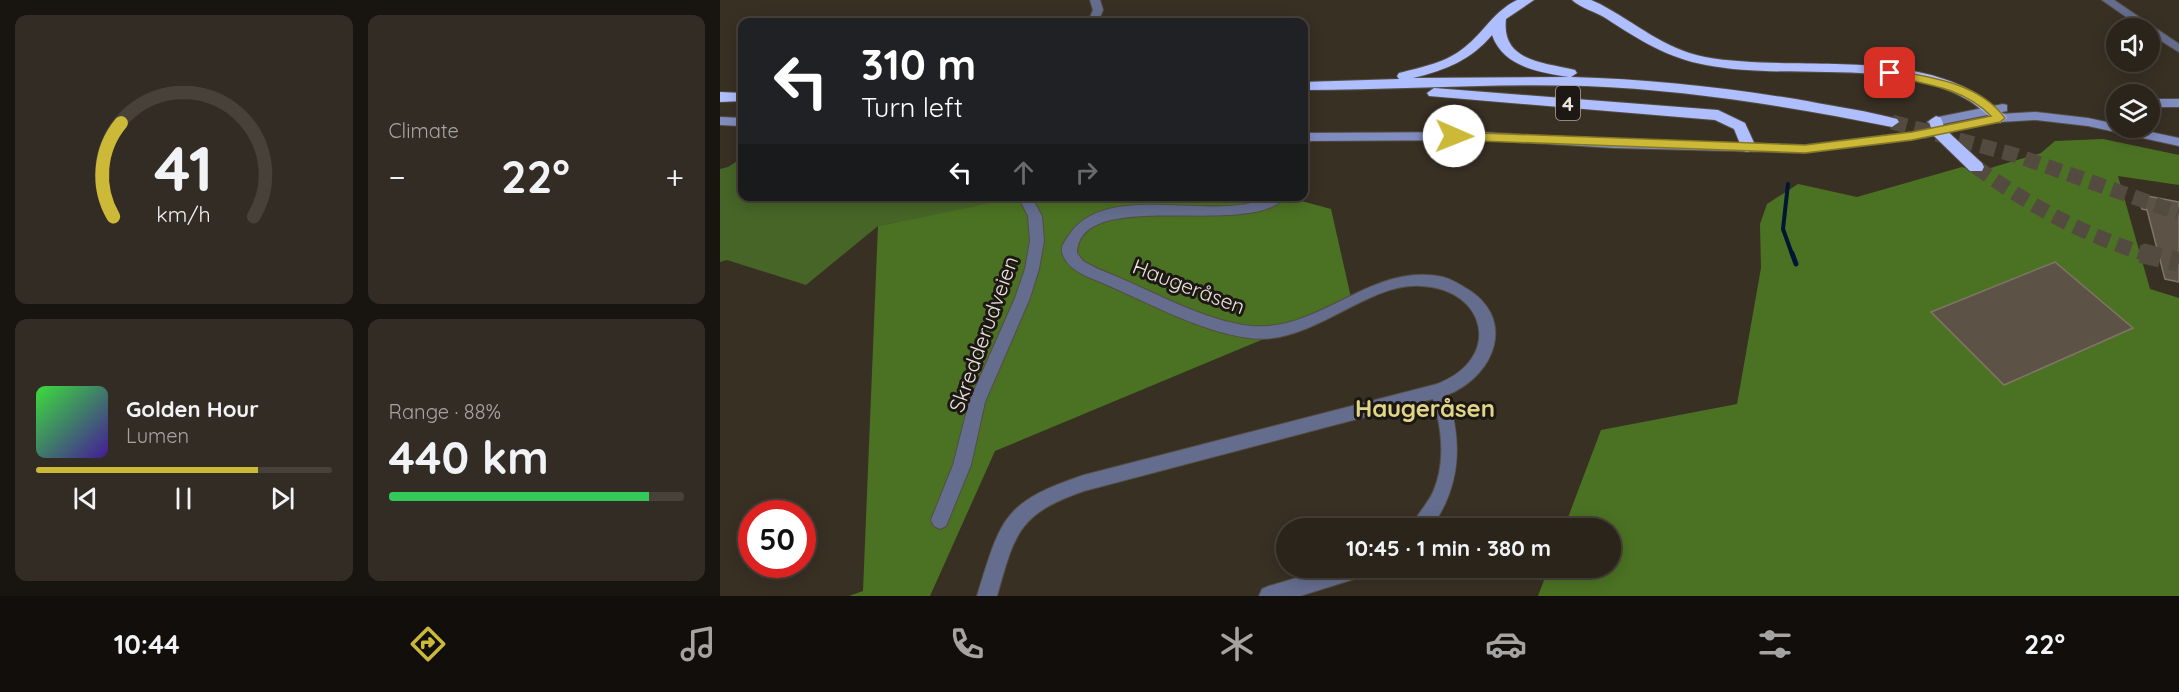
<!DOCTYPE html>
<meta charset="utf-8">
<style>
:root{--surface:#2b241b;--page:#332c24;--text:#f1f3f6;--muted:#a6a4a3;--line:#47413a;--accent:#ccb938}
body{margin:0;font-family:Quicksand,sans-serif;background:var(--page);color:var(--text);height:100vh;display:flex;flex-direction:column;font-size:22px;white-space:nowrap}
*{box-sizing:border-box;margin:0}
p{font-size:20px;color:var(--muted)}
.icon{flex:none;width:33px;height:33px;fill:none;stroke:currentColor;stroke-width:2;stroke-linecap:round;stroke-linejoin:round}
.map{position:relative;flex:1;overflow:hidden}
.panel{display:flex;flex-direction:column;gap:15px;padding:15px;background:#18140f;width:720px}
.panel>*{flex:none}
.top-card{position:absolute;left:18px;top:18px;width:570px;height:183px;border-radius:12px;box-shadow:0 3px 15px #0003,0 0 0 2px var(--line);background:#202124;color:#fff;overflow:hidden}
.buttons{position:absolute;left:1386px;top:18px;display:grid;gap:12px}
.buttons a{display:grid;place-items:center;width:54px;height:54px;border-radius:50%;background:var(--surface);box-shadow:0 3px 15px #0003,0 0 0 2px var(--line);font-size:30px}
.speed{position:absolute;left:18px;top:500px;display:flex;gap:12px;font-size:30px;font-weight:700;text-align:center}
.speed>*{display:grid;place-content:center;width:78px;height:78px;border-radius:50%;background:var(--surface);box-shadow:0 3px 15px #0003,0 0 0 2px var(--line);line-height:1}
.speed .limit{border:9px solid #d22;background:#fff;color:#111}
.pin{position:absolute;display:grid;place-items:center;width:51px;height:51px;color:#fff;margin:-26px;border-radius:12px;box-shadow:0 3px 9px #0006}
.me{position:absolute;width:66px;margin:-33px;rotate:91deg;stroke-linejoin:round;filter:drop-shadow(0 0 4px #0008)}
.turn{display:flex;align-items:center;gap:21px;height:126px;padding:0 24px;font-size:27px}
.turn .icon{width:78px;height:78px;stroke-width:2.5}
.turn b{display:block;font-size:42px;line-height:51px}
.lanes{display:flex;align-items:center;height:57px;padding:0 24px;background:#0003;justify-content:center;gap:30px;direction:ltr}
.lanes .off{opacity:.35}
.big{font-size:45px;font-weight:800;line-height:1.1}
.panel .tile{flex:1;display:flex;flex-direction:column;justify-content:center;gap:9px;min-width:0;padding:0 21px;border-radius:12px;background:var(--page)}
.panel .dial{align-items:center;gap:0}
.dial svg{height:156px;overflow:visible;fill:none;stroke:var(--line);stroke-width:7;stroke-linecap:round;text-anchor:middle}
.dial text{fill:var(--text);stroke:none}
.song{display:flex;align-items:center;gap:18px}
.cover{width:72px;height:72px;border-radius:9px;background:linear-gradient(135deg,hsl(120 70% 55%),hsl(260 70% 35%))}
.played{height:6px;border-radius:3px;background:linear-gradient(90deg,var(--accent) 75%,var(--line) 75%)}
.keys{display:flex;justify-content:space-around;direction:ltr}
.heat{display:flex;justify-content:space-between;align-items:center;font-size:33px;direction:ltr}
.charge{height:9px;border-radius:4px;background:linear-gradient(90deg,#34c759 88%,var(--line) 0)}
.panel .tiles{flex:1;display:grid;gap:15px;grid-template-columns:repeat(2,1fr)}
.trip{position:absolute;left:556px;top:518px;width:345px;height:60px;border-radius:30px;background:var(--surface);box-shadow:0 3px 15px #0003,0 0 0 2px var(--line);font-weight:800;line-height:60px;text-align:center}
.tab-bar{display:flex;height:96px;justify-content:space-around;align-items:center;background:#110e0b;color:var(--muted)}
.tab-bar .icon{width:42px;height:42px}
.tab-bar .active{color:var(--accent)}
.tab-bar b{font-size:27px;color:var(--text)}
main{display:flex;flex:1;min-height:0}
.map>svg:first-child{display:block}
</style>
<main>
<section class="panel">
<div class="tiles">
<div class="tile dial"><svg viewBox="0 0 100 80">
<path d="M14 69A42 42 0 1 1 86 69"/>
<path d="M14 69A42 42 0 0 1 18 21" stroke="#ccb938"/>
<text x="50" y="56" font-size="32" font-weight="700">41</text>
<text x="50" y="72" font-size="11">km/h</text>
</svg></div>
<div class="tile"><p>Climate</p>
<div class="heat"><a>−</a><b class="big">22°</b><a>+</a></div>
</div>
<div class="tile">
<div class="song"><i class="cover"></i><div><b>Golden Hour</b><p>Lumen</p></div></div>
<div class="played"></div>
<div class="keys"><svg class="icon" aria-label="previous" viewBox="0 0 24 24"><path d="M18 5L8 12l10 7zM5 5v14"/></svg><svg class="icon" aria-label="pause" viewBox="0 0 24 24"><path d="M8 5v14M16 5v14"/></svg><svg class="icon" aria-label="next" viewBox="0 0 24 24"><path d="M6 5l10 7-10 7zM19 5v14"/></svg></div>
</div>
<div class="tile"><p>Range · 88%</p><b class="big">440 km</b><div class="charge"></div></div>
</div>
</section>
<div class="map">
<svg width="1459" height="596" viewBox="0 0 1459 596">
<rect width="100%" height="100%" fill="#393024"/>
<path fill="#466527" d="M22,158V196L305,197L158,226L86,285L7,260L0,262V169L8,167Z"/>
<path fill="#4b7223" d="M1383,139L1459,155V185L1398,176L1430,289L1459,298V596H818L829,567H891V528H844L881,430L1017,404L1041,268L1040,224L1047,204L1078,184L1137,197L1242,167L1257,172L1321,153L1335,141Z
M305,196H563L611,209L632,302L275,451L210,596H129L143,591L158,226Z"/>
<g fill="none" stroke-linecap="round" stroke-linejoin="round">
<path stroke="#001634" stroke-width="4" d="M1068,184L1063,229L1072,254"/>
<path stroke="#001634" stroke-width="5" d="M1072,253L1076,264"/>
</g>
<path fill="#5d5246" stroke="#807568" stroke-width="1.5" d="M1417,194L1459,202V282L1445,279L1427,210L1422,209Z
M1335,262L1413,328L1284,385L1211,312Z"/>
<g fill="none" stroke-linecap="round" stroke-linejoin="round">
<path stroke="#544b40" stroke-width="15" stroke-dasharray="15 8" stroke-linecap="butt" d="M1172,122L1295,155L1459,213
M1256,167C1309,205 1363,235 1426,254"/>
<path stroke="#544b40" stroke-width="20" stroke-dasharray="20 10" stroke-linecap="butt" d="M1421,253L1459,262"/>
<g stroke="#554d42" stroke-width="2">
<path id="street" d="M370,0H380L383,10L378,22H368L373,10Z
M1382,0H1394L1459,44V52L1430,34V28H1422Z
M584,130L590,134V142L584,146Z
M298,196H311L322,216L324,241L319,269L310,298L265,402L251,465L226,526L220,529L214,526L211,520L233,465L249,402L295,298L305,269L310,241L308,216Z
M550,196H566C533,241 360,184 357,253L363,261L378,269C424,286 484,322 532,326C600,332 653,261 723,277C731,279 737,283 744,287C797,316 777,375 727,395C743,442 741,486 711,528H691C696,515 707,505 713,492C726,462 722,429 713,399L364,491C298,514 295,533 277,596H257C281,518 283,502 364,475L717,384C783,359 767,289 701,286C646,282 591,347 529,338C475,331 419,297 368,277C357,272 345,265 342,252C341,246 345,241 349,235C387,178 498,225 550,196Z
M613,567H653L651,574L644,576L580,596H539L542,589L549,586Z"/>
</g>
<g stroke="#554d42" stroke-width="2">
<path id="secondary" d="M1430,99H1459V107H1430Z
M1283,104L1287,105V111L1213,126L1207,122L1213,118Z
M1316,112L1368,118L1396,124V128H1412L1459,138V146L1368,126L1316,120L1280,122L1192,140L1085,153L894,148L761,140L584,141V133L761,132L894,140L1085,145L1192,132L1280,114Z
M0,117L22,118V126L0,125Z"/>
</g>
<g stroke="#554d42" stroke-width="2">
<path id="highway" d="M797,0H814L786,19C781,62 824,62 855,70L857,73L851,77C930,79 1009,88 1087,101C1117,107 1148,111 1177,119L1179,122L1172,127C1071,107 969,90 866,86C771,83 678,90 584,90V82L679,79L677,76L679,73C702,67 726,63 745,47C764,32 774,11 797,0ZM772,35C783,67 819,72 849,77L693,78C726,70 751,60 772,35Z
M852,0H871L880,4C916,23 944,49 985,57C1072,73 1198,46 1270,103C1276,108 1283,112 1287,118L1280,123L1275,121C1266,114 1256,104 1246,99C1171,57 1068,81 986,65C948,58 919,40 887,19C877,12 860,8 852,0Z
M714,88L998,110L1025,123L1036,147L1028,152L1023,151L1014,129L995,120L709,96L707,93Z
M0,92L22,93V101L0,102Z
M1216,116L1221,118L1225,129L1262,163L1264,167L1262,171H1250L1213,135L1209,121Z"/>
</g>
<use href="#street" fill="#646d8d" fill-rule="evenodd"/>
<use href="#secondary" fill="#808dc1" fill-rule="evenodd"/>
<use href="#highway" fill="#aebefe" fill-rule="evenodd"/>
</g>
<path fill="#ccb938" stroke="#857824" stroke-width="1.5" d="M1170,70C1211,77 1259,83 1285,118L1280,122L1192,140L1085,153L734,140L729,136L734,132L1085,145L1192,132L1271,116C1243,87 1204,84 1166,75L1165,73Z"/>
<g text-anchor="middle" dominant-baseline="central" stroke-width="6" stroke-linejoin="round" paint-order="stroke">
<rect fill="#1d1813" stroke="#ada7a0" stroke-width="1.5" x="836" y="86" width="24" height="34" rx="4.5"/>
<g font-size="20" font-weight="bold" fill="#ebe4dd">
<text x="848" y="103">4</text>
</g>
<g font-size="21" fill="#ebe4dd" stroke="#1d1813">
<text transform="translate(469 286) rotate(21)">Haugeråsen</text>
<text transform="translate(263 334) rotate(-70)">Skredderudveien</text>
</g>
<g font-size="24" font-weight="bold" fill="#e1d587" stroke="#1d1813">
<text x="705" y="408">Haugeråsen</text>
</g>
</g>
</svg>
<div class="buttons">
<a><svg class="icon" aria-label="sound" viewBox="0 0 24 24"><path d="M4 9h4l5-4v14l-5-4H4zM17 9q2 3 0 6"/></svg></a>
<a><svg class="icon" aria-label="layers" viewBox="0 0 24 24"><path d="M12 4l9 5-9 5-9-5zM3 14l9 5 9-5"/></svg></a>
</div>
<div class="speed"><div class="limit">50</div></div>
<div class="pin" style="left:1170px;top:73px;background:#d93025"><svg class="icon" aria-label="arrive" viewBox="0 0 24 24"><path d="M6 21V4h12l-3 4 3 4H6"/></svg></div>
<svg class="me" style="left:734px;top:136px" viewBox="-20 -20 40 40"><circle r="19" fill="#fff"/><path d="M0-13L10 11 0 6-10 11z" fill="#ccb938"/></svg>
<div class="trip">10:45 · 1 min · 380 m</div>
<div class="top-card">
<div class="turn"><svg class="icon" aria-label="left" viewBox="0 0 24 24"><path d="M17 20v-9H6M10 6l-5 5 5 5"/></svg><div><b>310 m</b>Turn left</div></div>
<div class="lanes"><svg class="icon" aria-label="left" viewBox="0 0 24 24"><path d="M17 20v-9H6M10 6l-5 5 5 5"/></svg><svg class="icon off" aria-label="ahead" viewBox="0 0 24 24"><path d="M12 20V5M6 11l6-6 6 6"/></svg><svg class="icon off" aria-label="right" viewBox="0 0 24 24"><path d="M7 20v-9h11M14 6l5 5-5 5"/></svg></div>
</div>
</div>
</main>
<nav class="tab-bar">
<b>10:44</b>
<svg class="icon active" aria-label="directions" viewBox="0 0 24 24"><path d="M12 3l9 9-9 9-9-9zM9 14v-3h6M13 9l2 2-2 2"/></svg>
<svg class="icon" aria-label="music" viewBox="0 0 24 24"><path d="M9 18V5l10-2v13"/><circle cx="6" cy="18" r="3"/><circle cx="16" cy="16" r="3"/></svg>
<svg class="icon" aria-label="phone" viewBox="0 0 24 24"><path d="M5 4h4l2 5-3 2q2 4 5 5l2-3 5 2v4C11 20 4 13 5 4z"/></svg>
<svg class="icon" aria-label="climate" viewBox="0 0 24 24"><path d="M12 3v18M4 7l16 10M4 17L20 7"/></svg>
<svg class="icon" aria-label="car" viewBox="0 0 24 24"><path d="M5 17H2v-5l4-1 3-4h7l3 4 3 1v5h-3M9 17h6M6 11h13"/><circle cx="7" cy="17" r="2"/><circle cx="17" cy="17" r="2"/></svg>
<svg class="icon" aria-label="filters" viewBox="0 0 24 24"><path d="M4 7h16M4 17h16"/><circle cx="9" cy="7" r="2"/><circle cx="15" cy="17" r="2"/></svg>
<b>22°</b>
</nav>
